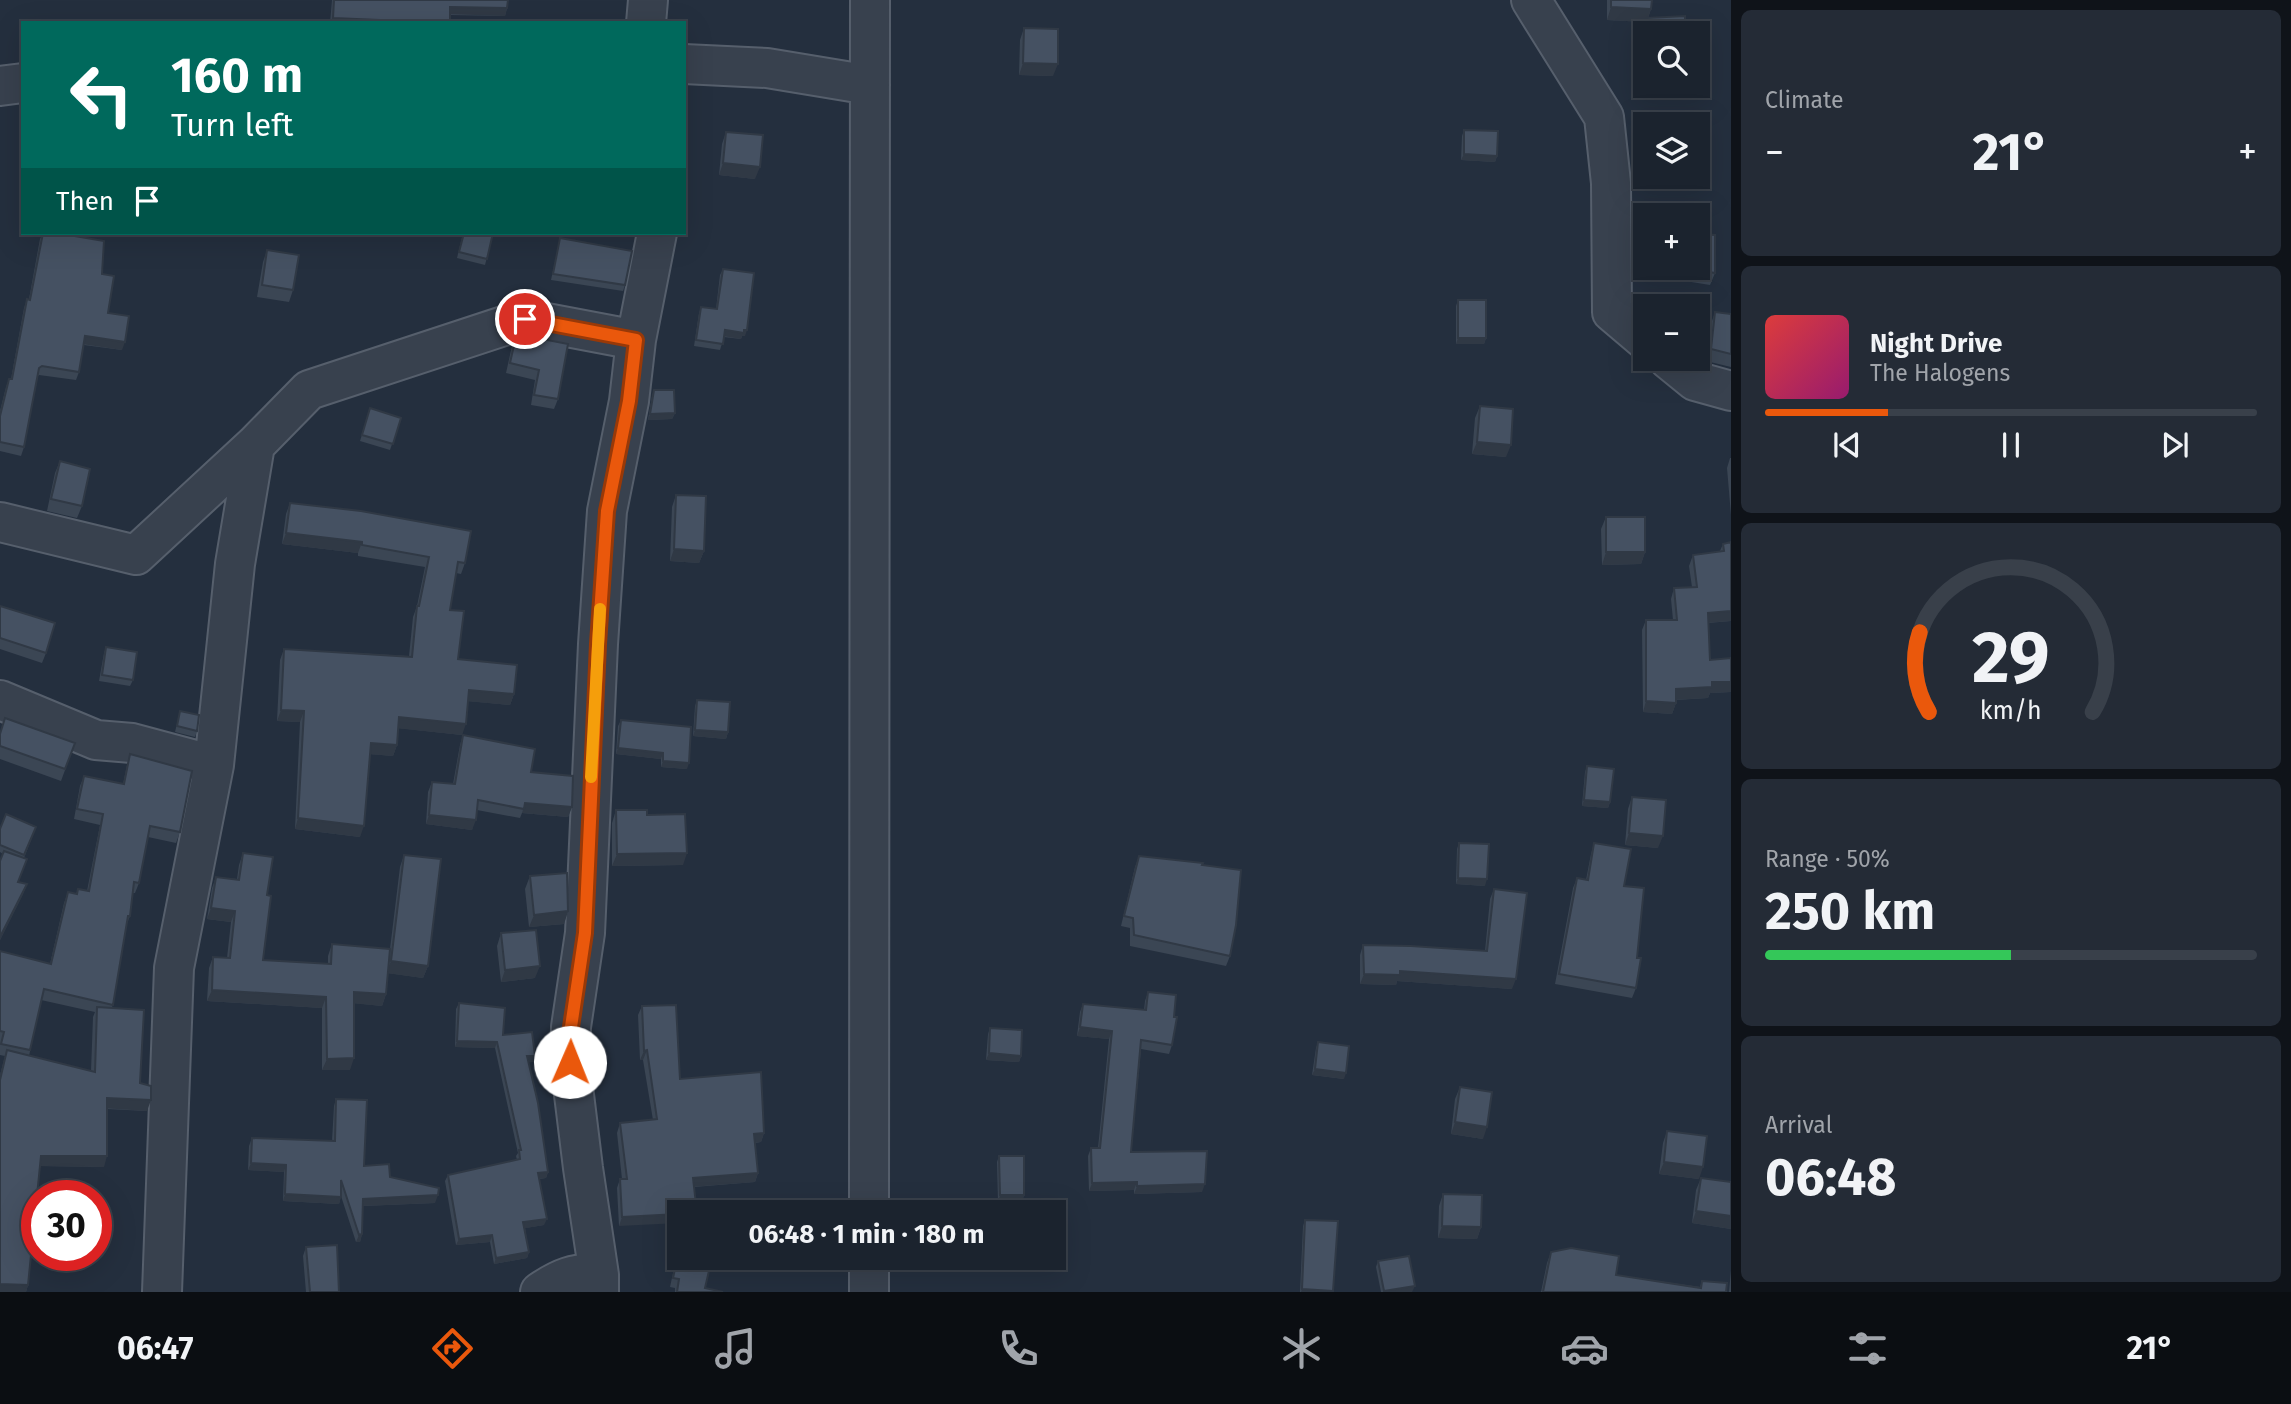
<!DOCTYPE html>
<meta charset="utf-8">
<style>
:root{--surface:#1b232e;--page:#242b36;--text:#f1f3f6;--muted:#a0a4aa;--line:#39404a;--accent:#ea580c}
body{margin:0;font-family:"Fira Sans",sans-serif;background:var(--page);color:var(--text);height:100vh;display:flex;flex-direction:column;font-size:26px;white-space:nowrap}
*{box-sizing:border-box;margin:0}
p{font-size:23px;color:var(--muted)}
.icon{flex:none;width:38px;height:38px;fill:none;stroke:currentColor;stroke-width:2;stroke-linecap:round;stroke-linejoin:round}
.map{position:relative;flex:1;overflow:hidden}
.sheet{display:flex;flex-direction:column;gap:10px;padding:10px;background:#0f1319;width:560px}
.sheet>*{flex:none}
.hud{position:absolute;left:21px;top:21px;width:665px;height:214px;border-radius:0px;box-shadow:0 7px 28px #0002,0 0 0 2px var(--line);background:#00695c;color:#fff;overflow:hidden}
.tools{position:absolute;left:1633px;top:21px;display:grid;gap:14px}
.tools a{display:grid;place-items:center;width:77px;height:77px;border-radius:0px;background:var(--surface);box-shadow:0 7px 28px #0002,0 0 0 2px var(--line);font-size:35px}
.speed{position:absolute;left:21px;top:1180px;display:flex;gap:14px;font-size:35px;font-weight:700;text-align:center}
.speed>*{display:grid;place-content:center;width:91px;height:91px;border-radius:50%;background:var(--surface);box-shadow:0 7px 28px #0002,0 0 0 2px var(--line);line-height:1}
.speed .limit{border:10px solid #d22;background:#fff;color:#111}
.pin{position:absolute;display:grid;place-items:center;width:60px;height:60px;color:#fff;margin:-30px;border:4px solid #fff;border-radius:50%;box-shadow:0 2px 7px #0007}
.me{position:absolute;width:77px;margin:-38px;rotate:1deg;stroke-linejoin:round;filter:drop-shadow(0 0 5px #0008)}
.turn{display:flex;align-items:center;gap:24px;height:147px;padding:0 35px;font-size:32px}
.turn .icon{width:91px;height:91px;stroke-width:2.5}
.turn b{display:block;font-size:49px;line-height:60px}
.then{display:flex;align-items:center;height:66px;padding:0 35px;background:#0003;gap:14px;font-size:26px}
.big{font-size:52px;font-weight:700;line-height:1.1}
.sheet .tile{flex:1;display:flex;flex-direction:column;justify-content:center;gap:10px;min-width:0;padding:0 24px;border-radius:10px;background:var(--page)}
.sheet .dial{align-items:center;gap:0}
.dial svg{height:182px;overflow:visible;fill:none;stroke:var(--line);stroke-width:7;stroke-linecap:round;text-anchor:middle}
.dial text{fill:var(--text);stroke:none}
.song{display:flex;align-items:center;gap:21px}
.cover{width:84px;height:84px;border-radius:10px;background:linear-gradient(135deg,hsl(0 70% 55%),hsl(320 70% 35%))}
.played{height:7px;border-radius:4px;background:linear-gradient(90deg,var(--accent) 25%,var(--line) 25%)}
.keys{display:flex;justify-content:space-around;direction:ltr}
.heat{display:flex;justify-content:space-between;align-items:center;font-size:38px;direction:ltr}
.charge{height:10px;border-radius:5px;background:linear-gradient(90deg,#34c759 50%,var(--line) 0)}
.trip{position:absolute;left:667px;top:1200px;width:399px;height:70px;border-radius:0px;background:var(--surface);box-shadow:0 7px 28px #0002,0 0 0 2px var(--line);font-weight:700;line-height:70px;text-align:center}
.menu{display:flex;height:112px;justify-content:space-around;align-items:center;background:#0b0e12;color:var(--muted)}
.menu .icon{width:49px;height:49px}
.menu .selected{color:var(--accent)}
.menu b{font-size:32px;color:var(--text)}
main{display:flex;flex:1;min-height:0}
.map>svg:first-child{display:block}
</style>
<main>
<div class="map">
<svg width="1731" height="1292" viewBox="0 0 1731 1292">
<rect width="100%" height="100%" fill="#242f3e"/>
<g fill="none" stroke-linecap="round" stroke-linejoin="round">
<g stroke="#565f6c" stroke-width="42">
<path id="minor" d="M1531,0L1604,117L1611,183L1612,312L1645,340
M646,23L648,0
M684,64L767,68L870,85
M0,86L23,83
M1668,359L1695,381L1731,391
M0,522L136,555L255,445L309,390L525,319L636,340
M0,700L96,740L132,743L214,765
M869,1213L870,0
M162,1292L174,968L214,765L235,564L255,445
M540,1292C559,1279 576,1271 599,1275
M599,1292V1275L583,1168L570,1062L571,1027L585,933L598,644L607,511L629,401L636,340L657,233
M869,1292V1258"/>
</g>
<use href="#minor" stroke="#38414e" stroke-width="38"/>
</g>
<path fill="#3b4654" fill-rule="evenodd" d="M332,0H508L507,8L505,16L450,15V23H330Z
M1607,0H1652L1651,9L1648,18L1685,33H1645V66H1644L1643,30L1646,22L1607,20Z
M1024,28L1053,76L1019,75L1020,40Z
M1464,130L1497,156L1495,162L1461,160L1462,136Z
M726,132L755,179L719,175L722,144Z
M43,233L102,274L108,313L122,350L84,345L79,372L76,380L39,375L38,376L24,447L21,456L0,451V411L6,387L9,379H11L24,308L27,299H29L40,239Z
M463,233H493L485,265L457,258Z
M560,238L625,285L623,291L551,280Z
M267,250L293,290L289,302L257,297L263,262Z
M1679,268H1698L1715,273L1710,285L1679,280Z
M723,269L745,336H742L741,339L724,337L720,350L694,346L699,313L701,307L716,309L720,275Z
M1458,300L1486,338L1484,344H1456V306Z
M1715,312L1731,314V367L1706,361L1711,324Z
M516,336L542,339L558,399L554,409L531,405L535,380L506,373L512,346Z
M654,390L675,413L672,419L648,420L652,396Z
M1480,406L1506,457L1472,454L1475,418Z
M368,415L401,418L390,450L360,441Z
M1730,458H1731V515L1727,468Z
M60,461L82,506L77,518L47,511L55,473Z
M676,495L704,551L699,563L670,561L672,507Z
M290,503L465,563L461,574L456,573L450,610L458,659L514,694L510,705L468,701L462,735L398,728L397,745L393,756L370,754L360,837L295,829L300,722L277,721L280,660L284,649L409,656L413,617L417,606L425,567L358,556V553L282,544L286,514Z
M1606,517L1645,552L1641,564L1602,565L1601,529Z
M1731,542V621L1708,623L1710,660L1731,658V692L1710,693L1708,698L1676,700V703L1672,714L1643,712L1642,630L1646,620H1673L1671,599L1674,588L1692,587L1689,566L1693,555L1720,551L1723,544Z
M0,606L46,653L42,663L0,649Z
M106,647L133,680L130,686L99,681L104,653Z
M697,700L728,732L726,739L693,736L695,706Z
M180,711L197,731L195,737L175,732Z
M621,720L687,769L661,767V759L616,754L618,726Z
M0,733L75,743L61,781L0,759Z
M463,735L531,772L572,807L568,817L522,813L520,818L477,810L472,830L426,824L428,792L432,782L453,784L460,745Z
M130,754L180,832L176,843L148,837L139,883L135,893H132L130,916L126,926L112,1008L140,1083L147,1111L107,1109L104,1167L40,1166L28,1285L26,1292H0V1075L5,1056L0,1055V951L50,964L64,903L68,892L76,894L78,889L87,891L100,825L74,819L80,786L84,776L123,784L127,765ZM41,1000L95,1012L93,1017L91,1071L29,1056Z
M1587,766L1610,802L1608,808L1582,806L1585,772Z
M1632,797L1658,848L1625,845L1628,809Z
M616,810L647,815L683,865L612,866V823Z
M36,827L24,858L18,882L27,884L23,894L0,940V861L3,854L0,852V829Z
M1459,843L1485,886L1456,884L1457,849Z
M1594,843L1624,886L1637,958L1636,988L1632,998L1555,984L1573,888L1577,878L1586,880L1591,854Z
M243,853L267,895L263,960L328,964V956L332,944L390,949L400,867L404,855L428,966L423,978L388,973L386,994L382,1006L354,1003L350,1070H322V1008L207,1001L209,968L213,957L227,958L231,922L207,919L212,888L216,877L237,879L239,865Z
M1139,856L1202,865L1230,956L1226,966L1130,946V928L1121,926L1135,867Z
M530,876L568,911L564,924L529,927L525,889Z
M1494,889L1512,989L1397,981L1396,985L1360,984V955L1363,945L1485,951L1490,899Z
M501,933L535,978L501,982L497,946Z
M1148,992L1172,1045L1169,1054L1141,1049L1131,1152L1202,1192L1134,1194V1190L1089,1191L1088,1156L1091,1148H1098L1109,1039L1077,1036L1080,1012L1083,1004L1144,1010L1145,1001Z
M459,1003L503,1035L535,1056L533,1062H528L548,1172L546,1178L539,1179L544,1225L525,1228L529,1252L527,1258L494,1264L490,1242L456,1245L445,1181L448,1175L517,1160L516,1156L518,1153L495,1048L455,1047L456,1009Z
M642,1006L680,1079L764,1133L761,1142L755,1143L758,1173L755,1182L694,1187L619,1226L617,1188L620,1179H622L617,1133L620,1123L653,1120L643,1060H640L638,1015Z
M990,1028L1021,1056L1019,1062L986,1060L988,1034Z
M1318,1042L1344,1079L1312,1075L1316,1048Z
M1460,1087L1483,1139L1451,1134L1455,1099Z
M336,1099L364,1166L390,1177L435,1203L363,1206L362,1234L360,1242H356L341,1196L339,1204L283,1201L284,1172L248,1170L249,1146L252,1138L332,1141L334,1106Z
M1667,1131L1699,1179L1659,1174L1663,1143Z
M999,1156L1024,1195L1022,1202H998L997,1162Z
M1701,1178L1731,1182V1229L1692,1223L1696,1190Z
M1443,1194L1481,1227L1477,1239L1438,1238L1439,1206Z
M1305,1220L1338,1221L1333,1292H1300L1303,1226Z
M679,1245V1258L705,1288L723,1292H675V1288L670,1287Z
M306,1247L339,1292H306L303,1256Z
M1551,1252L1616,1275L1700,1287L1702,1281L1726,1292H1541L1547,1263Z
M1378,1261L1412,1292H1381L1376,1267Z
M1731,1270V1292H1729Z"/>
<path fill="#303945" d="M450,7L507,8L505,16L447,14Z
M1611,7L1651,9L1647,21V18L1646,22L1607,20Z
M333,18L448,23H331Z
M1023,63L1058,64L1053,76L1019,75Z
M1464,154L1497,156L1495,162L1461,160Z
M723,163L760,167L755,179L719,175Z
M725,330H747L745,336H742L741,339L723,336Z
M85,336L125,342L122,350L82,344Z
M1458,338H1486L1484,344H1456Z
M675,413L672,419L648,420L650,414Z
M1477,442L1511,445L1506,457L1472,454Z
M286,533L362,542L358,553L282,544Z
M674,549L704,551L699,563L670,561Z
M1606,552H1645L1641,564L1602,565Z
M1731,611V621L1704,623L1708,613Z
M1712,682H1731V692L1710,693L1708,698L1672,700L1676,689Z
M469,690L514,694L510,705L465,701Z
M1646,701L1676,703L1672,714L1643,712Z
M281,710L304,711L300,722L277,721Z
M399,717L466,724L462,735L395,728Z
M695,730L728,732L726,739L693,736Z
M371,743L397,745L393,756L367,754Z
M618,748L663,753L661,759L616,754Z
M663,761L689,763L687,769L661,767Z
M1584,800L1610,802L1608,808L1582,806Z
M525,803L572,807L568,817L522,813Z
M429,815L476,820L472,830L426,824Z
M298,818L364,826L360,837L295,829Z
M1629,833L1663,836L1658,848L1625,845Z
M687,853L683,865L612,866L617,854Z
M1458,878L1487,879L1485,886L1456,884Z
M27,884L23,894L0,940V937Z
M211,908L235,911L231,922L207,919Z
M568,911L564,924L529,927L534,915Z
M391,961L428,966L423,978L386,973Z
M540,966L535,978L501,982L505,970Z
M1400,971L1516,979L1512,989L1397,981L1396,985L1360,984L1364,974Z
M212,990L326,997L322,1008L207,1001Z
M354,992L386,994L382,1006L350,1003Z
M1080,1027L1112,1031L1109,1039L1077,1036Z
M457,1041L497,1042L495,1048L455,1047Z
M647,1050L643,1060H640L644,1051Z
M989,1053L1021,1056L1019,1062L986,1060Z
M527,1056H535L533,1062L525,1063Z
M354,1058L350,1070H322L327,1059Z
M1315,1069L1346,1073L1344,1079L1312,1075Z
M107,1098L151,1100L147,1111L103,1108Z
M1455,1122L1487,1127L1483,1139L1451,1134Z
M764,1133L761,1142L751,1143L754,1134Z
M41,1156H107L104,1167L37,1166Z
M1664,1162L1703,1167L1699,1179L1659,1174Z
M251,1163L286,1165L284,1172L248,1170Z
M548,1172L546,1178L536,1179L538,1173Z
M758,1173L755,1182L690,1187L693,1178Z
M1137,1182L1134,1190L1089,1191L1092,1183Z
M1205,1184L1202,1192L1134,1194L1137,1186Z
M285,1194L341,1197L339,1204L283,1201Z
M438,1195L435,1203L361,1206L363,1199Z
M1000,1195H1024L1022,1202H998Z
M1696,1211L1731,1216V1229L1692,1223Z
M679,1214V1223L619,1226L622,1217Z
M547,1219L544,1225L521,1229L523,1222Z
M1442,1226L1481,1227L1477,1239L1438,1238Z
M362,1234L360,1242H356L359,1235Z
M492,1235L490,1242L456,1245L459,1239Z
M529,1252L527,1258L494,1264L496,1258Z
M0,1284L28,1285L26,1292H0Z
M1415,1286L1412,1292H1384V1291Z
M1302,1289L1333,1291V1292H1301Z"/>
<path fill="#455162" stroke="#303945" stroke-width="2" d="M334,0H508L507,8L450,7V23L333,18Z
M1611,0H1652L1651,9L1611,7Z
M1685,16V33H1647V18Z
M1024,28L1058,29V64L1023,63Z
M1464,130L1498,131L1497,156L1464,154Z
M726,132L763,135L760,167L723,163Z
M43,233H57L104,241L102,274L114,276L108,313L129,316L125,342L85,336L79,372L42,366L39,368L24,447L0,442V416L9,379H12L27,299L30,300Z
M464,233H493L487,259L459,252Z
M1698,234L1715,235V273L1686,268H1698Z
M560,238L632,251L625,285L553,274Z
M267,250L299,255L293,290L262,285Z
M723,269L754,273L747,330H744V333L725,330L723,344L696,340L701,307L717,309Z
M1458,300H1486V338H1458Z
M1715,312L1731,314V354L1711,349Z
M526,333L542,337V339L568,344L558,399L534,395L539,370L510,363L516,336Z
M654,390H674L675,413L650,414Z
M1480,406L1513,409L1511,445L1477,442Z
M370,408L401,418L393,444L362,435Z
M60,461L90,469L82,506L51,499Z
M676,495L706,496L704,551L674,549Z
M290,503L361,511L471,531L465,563L458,562L450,610L464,611L458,659L517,665L514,694L469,690L466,724L399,717L397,745L371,743L364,826L298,818L304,711L281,710L284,649L412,657L417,606H419L429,557L362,545V542L286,533Z
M1606,517H1645V552H1606Z
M1731,542V611L1708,613L1710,660L1731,658V682H1712V687L1676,689V703L1646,701V620H1677L1674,588L1697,587L1693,555L1724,551L1723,544Z
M0,606L55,623L46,653L0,638Z
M106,647L137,652L133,680L102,675Z
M697,700L730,702L728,732L695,730Z
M180,711L199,715L197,731L177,726Z
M5,718L75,743L65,769L0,746V734Z
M621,720L691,727L689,763L663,761V753L618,748Z
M463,735L535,749L531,772L573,776L572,807L525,803L524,809L478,800L476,820L429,815L432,782L455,784Z
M130,754L192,771L180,832L150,826L139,883L134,882L130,916H128L113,1005L44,989L30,1050L1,1044L4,1032L0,1031V951L51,964L68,892L77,894L78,889L89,891L103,814L77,809L84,776L124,784Z
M1587,766L1614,769L1610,802L1584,800Z
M1632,797L1666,800L1663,836L1629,833Z
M616,810H647V815L685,814L687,853L617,854Z
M6,814L36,827L24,855L0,845V829Z
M1459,843L1489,844L1487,879L1458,878Z
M1594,843L1631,849L1624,886L1644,888L1637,958H1641L1636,988L1559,974L1577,878L1588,880Z
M4,851L27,859L18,882L27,884L0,937V861Z
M243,853L273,857L267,895L271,896L263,960L331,964L332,944L390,949L386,994L354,992V1058L327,1059L326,997L212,990L213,957L230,958L235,911L211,908L216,877L239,880Z
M404,855L441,859L428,966L391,961Z
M1139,856L1203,863L1202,865L1241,870L1236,925L1230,956L1134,935L1133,918L1124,916Z
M567,873L568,911L534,915L530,876Z
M1494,889L1527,893L1516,979L1400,971V975L1364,974L1363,945L1411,946L1487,951Z
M536,930L540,966L505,970L501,933Z
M1148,992L1176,995L1174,1017H1177L1172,1045L1141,1040L1131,1152L1207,1151L1205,1184L1137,1186V1182L1092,1183L1091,1148H1100L1112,1031L1080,1027L1083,1004L1146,1010Z
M459,1003L505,1008L503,1035L532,1032L535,1056H527L538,1103L548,1172L538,1173L547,1219L523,1222L529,1252L496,1258L492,1235L459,1239L448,1175L520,1159L519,1150H521L497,1042L457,1041Z
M676,1005L680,1079L761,1072L764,1133L754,1134L758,1173L693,1178L697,1213H679V1214L622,1217L620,1179H627L620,1123L657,1119L647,1050L644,1051L642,1006Z
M97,1007L144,1010L140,1083L151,1086V1100L107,1098V1156H41L28,1285L0,1284V1080L7,1050L95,1072Z
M990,1028L1022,1030L1021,1056L989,1053Z
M1318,1042L1349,1046L1346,1073L1315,1069Z
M1460,1087L1492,1092L1487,1127L1455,1122Z
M336,1099L367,1100L364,1166L389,1164L390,1177L439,1188L438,1195L363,1199L362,1234L359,1235L341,1180V1197L285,1194L286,1165L251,1163L252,1138L335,1141Z
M1667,1131L1707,1136L1703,1167L1664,1162Z
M999,1156H1024V1195H1000Z
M1701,1178L1731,1182V1216L1696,1211Z
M1443,1194L1482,1195L1481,1227L1442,1226Z
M1305,1220L1338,1221L1333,1291L1302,1289Z
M337,1245L339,1292H310L306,1247Z
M1571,1248L1619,1256L1616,1275L1701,1288L1702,1281L1727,1283L1726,1292H1543L1551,1252Z
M679,1251V1258H712L705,1288L723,1292H677L679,1279L673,1278Z
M1409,1256L1415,1286L1384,1291L1378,1261Z"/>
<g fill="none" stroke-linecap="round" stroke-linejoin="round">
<g stroke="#983908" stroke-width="18">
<path id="route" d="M525,319L636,340L629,401L607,511L598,644L585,933L571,1027L570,1062"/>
</g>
<use href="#route" stroke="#ea580c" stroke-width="12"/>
<path stroke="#f59e0b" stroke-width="12" d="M591,777L600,609"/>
</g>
</svg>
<div class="tools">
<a><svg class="icon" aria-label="search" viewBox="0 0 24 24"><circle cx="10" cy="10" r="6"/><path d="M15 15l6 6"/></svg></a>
<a><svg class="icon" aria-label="layers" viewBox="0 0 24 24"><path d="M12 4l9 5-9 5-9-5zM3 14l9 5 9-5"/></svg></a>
<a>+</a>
<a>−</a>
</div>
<div class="speed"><div class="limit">30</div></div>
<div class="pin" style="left:525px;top:319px;background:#d93025"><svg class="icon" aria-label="arrive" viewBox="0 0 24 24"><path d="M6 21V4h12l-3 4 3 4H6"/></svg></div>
<svg class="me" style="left:570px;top:1062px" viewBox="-20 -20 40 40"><circle r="19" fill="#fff"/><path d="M0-13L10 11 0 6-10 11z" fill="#ea580c"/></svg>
<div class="trip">06:48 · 1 min · 180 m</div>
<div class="hud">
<div class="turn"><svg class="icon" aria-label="left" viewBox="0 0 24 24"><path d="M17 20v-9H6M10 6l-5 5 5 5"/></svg><div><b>160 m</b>Turn left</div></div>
<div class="then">Then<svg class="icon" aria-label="arrive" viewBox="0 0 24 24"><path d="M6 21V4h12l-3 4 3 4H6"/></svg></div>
</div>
</div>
<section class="sheet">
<div class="tile"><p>Climate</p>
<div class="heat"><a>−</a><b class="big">21°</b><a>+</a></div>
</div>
<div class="tile">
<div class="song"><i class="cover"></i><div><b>Night Drive</b><p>The Halogens</p></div></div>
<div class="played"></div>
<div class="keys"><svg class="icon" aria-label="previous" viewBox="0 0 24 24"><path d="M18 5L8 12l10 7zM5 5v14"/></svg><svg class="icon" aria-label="pause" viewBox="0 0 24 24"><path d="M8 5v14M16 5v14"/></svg><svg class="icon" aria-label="next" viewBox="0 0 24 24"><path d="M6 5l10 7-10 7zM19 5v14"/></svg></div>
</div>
<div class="tile dial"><svg viewBox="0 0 100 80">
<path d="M14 69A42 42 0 1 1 86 69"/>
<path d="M14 69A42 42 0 0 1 10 34" stroke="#ea580c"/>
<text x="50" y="56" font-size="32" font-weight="700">29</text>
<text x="50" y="72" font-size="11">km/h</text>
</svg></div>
<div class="tile"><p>Range · 50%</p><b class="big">250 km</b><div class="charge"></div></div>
<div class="tile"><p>Arrival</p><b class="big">06:48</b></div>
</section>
</main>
<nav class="menu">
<b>06:47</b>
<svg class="icon selected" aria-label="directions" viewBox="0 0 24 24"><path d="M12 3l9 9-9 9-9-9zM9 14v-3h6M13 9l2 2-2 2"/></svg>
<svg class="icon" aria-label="music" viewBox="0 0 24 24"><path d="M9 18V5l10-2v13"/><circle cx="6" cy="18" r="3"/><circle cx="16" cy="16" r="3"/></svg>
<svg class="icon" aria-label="phone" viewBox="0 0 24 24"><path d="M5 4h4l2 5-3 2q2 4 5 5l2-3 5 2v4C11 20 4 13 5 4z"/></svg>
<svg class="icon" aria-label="climate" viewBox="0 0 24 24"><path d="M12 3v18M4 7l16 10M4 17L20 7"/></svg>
<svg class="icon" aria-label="car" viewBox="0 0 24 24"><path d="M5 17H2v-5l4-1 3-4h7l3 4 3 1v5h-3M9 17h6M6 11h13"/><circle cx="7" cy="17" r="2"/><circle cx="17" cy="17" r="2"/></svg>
<svg class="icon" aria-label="filters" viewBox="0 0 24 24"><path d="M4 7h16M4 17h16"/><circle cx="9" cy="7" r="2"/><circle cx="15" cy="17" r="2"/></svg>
<b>21°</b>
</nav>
